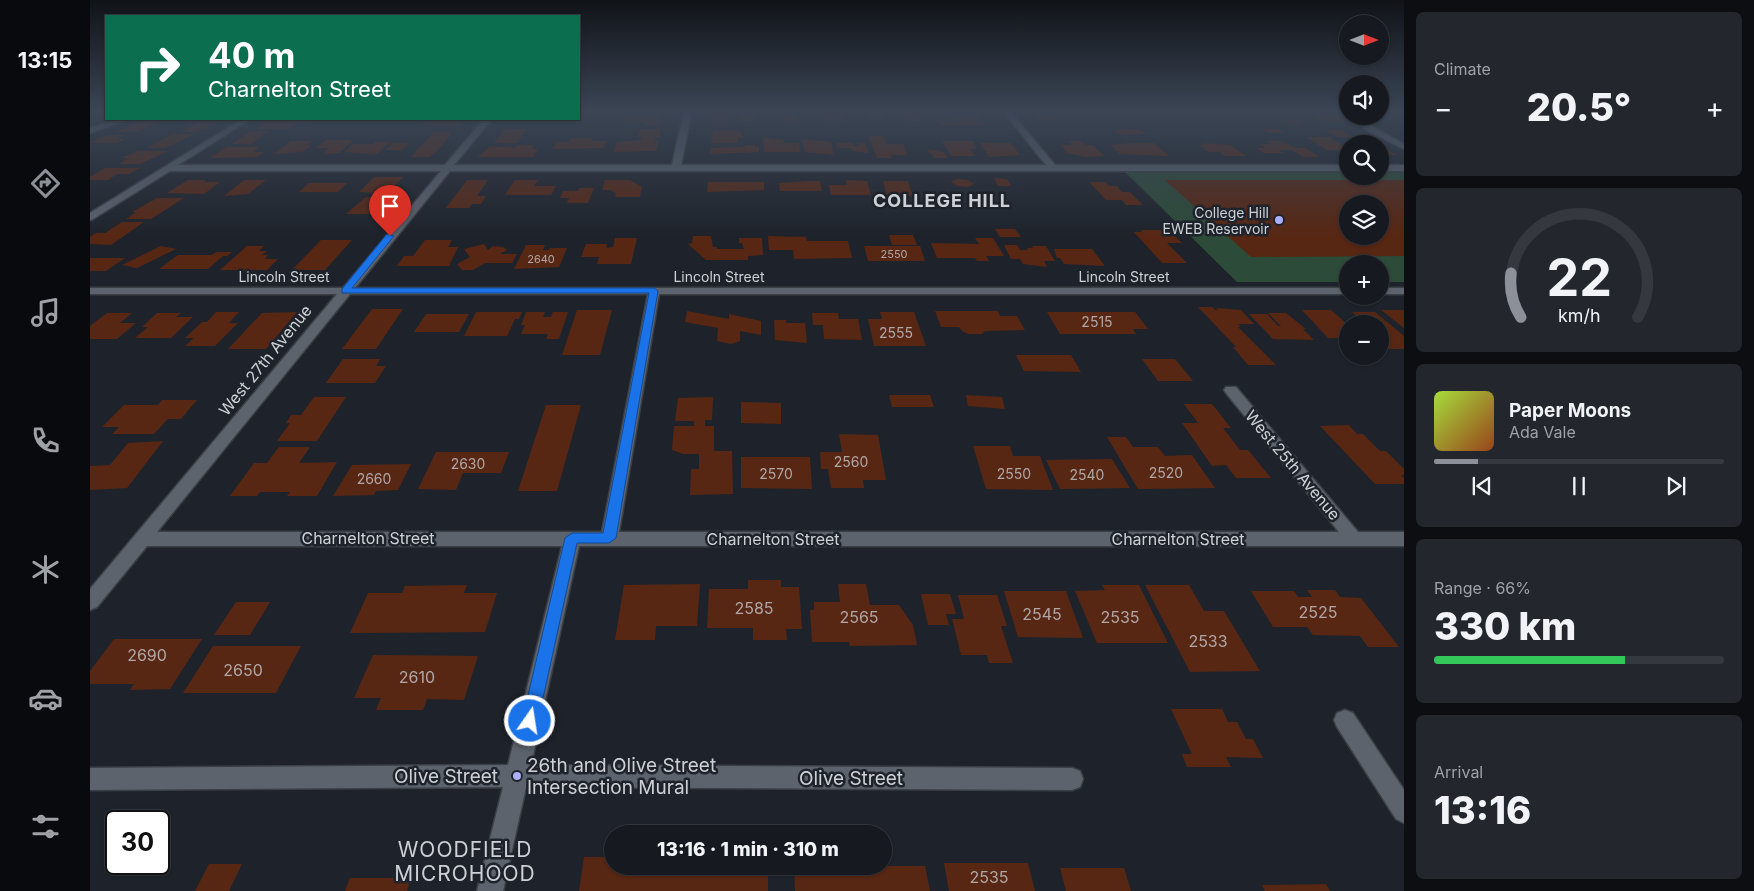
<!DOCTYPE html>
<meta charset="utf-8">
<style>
:root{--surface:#161a20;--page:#23272d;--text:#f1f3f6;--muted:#9ea1a5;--line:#35383e;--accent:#8c9099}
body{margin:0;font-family:Inter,sans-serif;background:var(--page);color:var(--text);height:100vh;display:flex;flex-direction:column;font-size:19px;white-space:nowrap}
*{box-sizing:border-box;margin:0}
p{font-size:16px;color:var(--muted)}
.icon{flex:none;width:28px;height:28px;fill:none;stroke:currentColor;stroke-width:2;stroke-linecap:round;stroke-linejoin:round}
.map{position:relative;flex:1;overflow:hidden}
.panel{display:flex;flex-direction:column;gap:12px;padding:12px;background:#0c0e12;width:350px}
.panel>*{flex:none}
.banner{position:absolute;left:15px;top:15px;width:475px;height:105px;border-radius:0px;box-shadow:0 1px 4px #0004,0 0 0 1px var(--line);background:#0b6e4f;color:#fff;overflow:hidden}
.needle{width:32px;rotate:90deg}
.controls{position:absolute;left:1249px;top:15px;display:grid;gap:10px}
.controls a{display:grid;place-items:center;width:50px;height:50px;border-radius:50%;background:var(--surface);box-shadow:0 1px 4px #0004,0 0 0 1px var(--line);font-size:25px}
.speed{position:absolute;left:15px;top:810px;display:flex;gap:10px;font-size:25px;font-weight:700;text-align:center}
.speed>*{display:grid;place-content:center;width:65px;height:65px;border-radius:50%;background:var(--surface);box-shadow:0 1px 4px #0004,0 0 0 1px var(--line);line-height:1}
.speed .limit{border:2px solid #111;border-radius:8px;background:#fff;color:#111}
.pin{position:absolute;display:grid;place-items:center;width:42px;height:42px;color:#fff;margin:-51px -21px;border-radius:50% 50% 50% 0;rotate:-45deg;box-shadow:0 0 5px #0007}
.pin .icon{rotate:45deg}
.me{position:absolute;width:55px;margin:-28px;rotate:13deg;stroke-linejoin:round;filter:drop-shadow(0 0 4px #0008)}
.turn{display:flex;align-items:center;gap:18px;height:105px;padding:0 20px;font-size:22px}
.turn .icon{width:65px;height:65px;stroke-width:2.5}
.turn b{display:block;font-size:35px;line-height:42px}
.big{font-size:38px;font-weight:800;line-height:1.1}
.panel .tile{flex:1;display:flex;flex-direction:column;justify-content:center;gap:8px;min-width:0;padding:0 18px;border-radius:8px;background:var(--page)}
.panel .dial{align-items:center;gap:0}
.dial svg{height:130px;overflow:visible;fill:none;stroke:var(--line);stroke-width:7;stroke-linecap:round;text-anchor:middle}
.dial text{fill:var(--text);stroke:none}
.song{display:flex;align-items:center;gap:15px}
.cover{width:60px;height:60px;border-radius:8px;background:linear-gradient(135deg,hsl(80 70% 55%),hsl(20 70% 35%))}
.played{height:5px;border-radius:2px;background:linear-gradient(90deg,var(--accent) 15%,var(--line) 15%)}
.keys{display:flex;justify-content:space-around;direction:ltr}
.heat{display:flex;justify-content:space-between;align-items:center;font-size:28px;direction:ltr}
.charge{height:8px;border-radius:4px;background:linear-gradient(90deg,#34c759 66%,var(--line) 0)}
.trip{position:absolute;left:514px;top:825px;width:288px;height:50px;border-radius:25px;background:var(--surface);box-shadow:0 1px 4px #0004,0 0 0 1px var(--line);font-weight:800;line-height:50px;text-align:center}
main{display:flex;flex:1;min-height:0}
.tabs{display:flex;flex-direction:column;width:90px;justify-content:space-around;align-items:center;background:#090a0d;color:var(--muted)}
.tabs .icon{width:35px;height:35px}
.tabs .current{color:var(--accent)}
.tabs b{font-size:22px;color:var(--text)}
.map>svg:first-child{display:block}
</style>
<main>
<nav class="tabs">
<b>13:15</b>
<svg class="icon current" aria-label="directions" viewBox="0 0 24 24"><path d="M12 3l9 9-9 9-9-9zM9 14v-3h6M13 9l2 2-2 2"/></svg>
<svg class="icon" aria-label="music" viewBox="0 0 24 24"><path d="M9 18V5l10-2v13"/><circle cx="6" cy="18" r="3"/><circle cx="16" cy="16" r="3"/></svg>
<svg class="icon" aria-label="phone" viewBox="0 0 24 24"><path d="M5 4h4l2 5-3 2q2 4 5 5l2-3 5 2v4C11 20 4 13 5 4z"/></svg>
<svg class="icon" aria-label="climate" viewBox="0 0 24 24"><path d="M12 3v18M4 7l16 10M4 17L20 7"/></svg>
<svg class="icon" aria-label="car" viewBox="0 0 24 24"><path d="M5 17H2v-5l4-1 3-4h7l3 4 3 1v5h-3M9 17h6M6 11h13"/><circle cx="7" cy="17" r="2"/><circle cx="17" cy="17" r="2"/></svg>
<svg class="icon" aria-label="filters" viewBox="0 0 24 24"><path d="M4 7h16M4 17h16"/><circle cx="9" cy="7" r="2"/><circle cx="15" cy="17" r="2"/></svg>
</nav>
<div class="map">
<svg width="1314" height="891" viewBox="0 0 1314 891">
<rect width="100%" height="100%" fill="#1e232b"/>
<path fill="#2d4b39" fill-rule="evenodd" d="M1035,172H1257L1258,176H1290V172H1314V282H1290V264H1258L1257,282H1147ZM1258,204H1290V236H1258Z"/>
<path fill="#572714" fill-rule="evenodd" d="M620,111H639L638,123H622L623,118H619Z
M653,111H665L666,121L651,122Z
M694,111H707L708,122H695Z
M733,111H749L753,114V122H736Z
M757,111H792L795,119H779L777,114H757Z
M798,111H828L833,121L817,122L814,115H799Z
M940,111H961L969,120H947Z
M544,113H559L558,116H571L568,126H553L554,122H535L536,119H531L532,115H543Z
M1218,114H1248L1258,119H1252L1256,122H1232Z
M857,117H889L895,126H852L849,121H860Z
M178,119H190L184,123L194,119L222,120L217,123H206L198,129H167L173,125H168Z
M339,119H361L360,120H371L367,125H333Z
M1192,119H1206L1214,124H1200Z
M52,120H71L47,132H26Z
M112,120H130L107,132H91Z
M415,129H437L427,143H404Z
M550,129H571L569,138H565L564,140H569L566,151L523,152L527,142L551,140L552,137H547Z
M1049,129L1056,134L1028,135L1023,130Z
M1172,129H1188L1194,133H1178Z
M623,130L650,131L654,138H648L647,143H621Z
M1235,130H1251L1264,137H1247Z
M160,131H178L161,144H142Z
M344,132H361L359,134H362L346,152L339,157H321Z
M82,134H105L75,148H57Z
M16,135H35L27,139H35L27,143H0Z
M779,136H793L796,144H813L817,155H801L802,158H787Z
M673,137L694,140V143H709L710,152H674Z
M1216,137H1239L1258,150H1237Z
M481,138H503L502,141H516L514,148L463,149L467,142H479Z
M712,139L741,142L744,155L715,152Z
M236,140H264L249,153L233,154L239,148H226Z
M201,141H221L217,145H222L212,152L184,154Z
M852,141H882L887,149H880L885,156H861Z
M979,141H991L995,145H1003L1014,156L996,157L977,153L971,145H983Z
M1177,141H1190L1207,148H1216L1229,157H1213L1202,150H1188L1194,153H1174L1166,148H1176L1169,144H1181Z
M285,142H300L287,154L255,152L263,144H283Z
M303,143H319L312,150H295Z
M746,143H763L764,146H769L768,143H775L779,153L762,151L761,148H748Z
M890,143H921L930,155L899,157Z
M1041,143H1064L1079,156L1030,154L1020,145Z
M1113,143L1140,145L1156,156H1135L1130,152H1119L1109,145H1114Z
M427,145H444L442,149H448L443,157H388L400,146L425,148Z
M655,145H665V147H669V152L620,154L621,148L655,147Z
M1290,146L1307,155H1290Z
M137,147H170L163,152H175L167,157L120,158Z
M837,149L854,152L858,158H844Z
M48,151H78L50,164H29L38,158H31Z
M15,168H50L39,174H27L18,180H0V177Z
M284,177H313L305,186H309L302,194L269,192Z
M904,178L917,179L921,186H908Z
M866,179L878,180L884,184L878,187L867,186L861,182Z
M98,180H116L114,182H130L114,194L77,193Z
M154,180H176L158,194L134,196Z
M377,180H398L387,196H396L391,204H382L379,208H356Z
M425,180H448L444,186H466L461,195H415Z
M515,180H540L552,187L550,197H525L526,193L520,190H512Z
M756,180L777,181L781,195H741L739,185H757Z
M1075,180H1314V256L1161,257ZM1258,204H1290V236H1258Z
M717,181H730L732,191H690L689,183Z
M793,181H818L823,196L797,195Z
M618,182H674V190L617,192Z
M999,182H1015L1019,186H1027L1032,192H1040L1053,205H1036L1032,200H1016Z
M219,183H257L248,192H209Z
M489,188H504L498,203H477L479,198H470L473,191H488Z
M276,197H298L282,214H256Z
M67,198H94L61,219H36L46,212H42Z
M32,222H54L21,245L0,244V237L6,233H15Z
M905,229H925L931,237H910Z
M1050,230H1079L1092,243H1077L1097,263H1072L1044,232H1052Z
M799,235H823L827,245H802Z
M603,236H621L623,247H627V249H654L652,243H649V238H672L673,255L658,256V260H616L598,244L602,243Z
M678,236L716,237L717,241H758L762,258L704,259L703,250H679Z
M525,238H547L541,264H507L509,257H491L496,244H517L516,248L523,247Z
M885,238H903L914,256H896L899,261H887L885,258H847L841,243L889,244Z
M231,240H262L235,270H202Z
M335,240H362L358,247H368L359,266H307L314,256H323Z
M394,244L398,250L403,246L413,247L417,250L410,254H427L422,263H395L383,270H372L367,264L380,257L374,249Z
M436,245H455L453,250H459L460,248H477L469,267L424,269Z
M914,245H927L930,250H938L937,248H943L942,246H956L965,261H954L957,267L933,264L930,259H921Z
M71,246L86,249L47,268L32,265Z
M157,246H174L169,251H177L172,255H178L175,259H188L177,270H130Z
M774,246H830L835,261H778Z
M964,249H1002L1015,266L974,264L970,258H967Z
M126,252H142L137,256H133L118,269H69L88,255H122Z
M0,258H35L16,271H0Z
M1108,307H1122L1125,310H1128L1126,308L1151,310L1164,324H1148L1151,327H1148L1186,365H1158L1143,347H1146Z
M282,309H313L286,349H252Z
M487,310H522L510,355H472Z
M1212,310H1241L1258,325V338H1238Z
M1291,310H1314V328Z
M597,311L639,319V314L671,321V335L650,331V341L641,344L627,341L628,328L595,322Z
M845,311H908L910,316H927L935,330L895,331L892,334H878L872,331L869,327H851Z
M126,312H149L139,323H148L125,346H95L104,338H95L112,322H117Z
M207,312L176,349H138L172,313Z
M386,312H432L429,319H425L417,336H374Z
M436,312H455L453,317H461L463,312H478L469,339H456L458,334H431L435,325H431Z
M790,312H824L836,346H784L778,319H792Z
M957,312H1045L1058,329H1043L1046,334H970Z
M1262,312H1285L1314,336V349H1298L1290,343V324H1275Z
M17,313H42L30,323H46L27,339H0V326Z
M67,313H91L86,317H103L81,338H45L58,327H52Z
M722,313H748L749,319H768L772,340L734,339L733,325H723Z
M1178,313H1196L1216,329H1213L1224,340L1183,339L1159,314H1177L1188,326H1191Z
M336,314H379L369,332H324Z
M684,320H696V323H715L717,343L685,340Z
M926,355H981L991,372L934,371Z
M253,359H290L286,366H296L285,383H236Z
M1052,359H1085L1103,381H1068Z
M799,395H840L844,407H802Z
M876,395L912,397L915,409L878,406Z
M224,397H256L227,441H187L200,423H196L201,415H211Z
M623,397L622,420H615V426H624V451H642L643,494L600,495L601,469H609V454H593L582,450L584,426H604V421H585L588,398Z
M72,400H107L91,419H78L64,434H22L29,427H12L34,405H68Z
M651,402L691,403V424L651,423Z
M1094,404H1122L1141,428H1133L1150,450H1158L1181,478H1146L1136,465L1122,466L1092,423H1108Z
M456,405H491L467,491H428Z
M1259,425L1267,434H1273L1290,451H1296L1314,469V475H1311L1314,478V484H1285L1230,426Z
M749,434L788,435L796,480H773L774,488H741L738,469H731L730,452H752Z
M1017,437H1036L1043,447H1068L1075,456L1102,455L1125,488L1048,489Z
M73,441L37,488L0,490V466L20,465L38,443Z
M883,446H920L923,456H950L963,490L896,489Z
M189,447H220L209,463L247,462L227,496H197L200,492H170L167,496H140L164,463H177Z
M346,452H419L411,473H373L366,490L328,489Z
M651,457H720L722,489L651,488Z
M1022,459L1040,488L970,489L956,460Z
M321,464L308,490L286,491L284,495L243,496L262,465Z
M658,580H691V587H709L712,629H696L697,640H663V628H617L619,589H658Z
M610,584L607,626H566L565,640H525L534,585Z
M748,584H776L780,605H809L823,625L827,645L760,646L759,642H722L720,610H724V602H750Z
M377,585L374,593H407L395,632L260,633L278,593H312L315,586Z
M1012,585H1049L1078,643H1007L985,591L1015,590Z
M1055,585H1099L1114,611H1134L1170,671L1100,672Z
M1217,590H1245L1250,597L1271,598L1309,647H1278L1270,636L1223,635L1217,627H1183L1161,591H1204L1208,597H1222Z
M914,591H976L993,638L928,637Z
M831,594H860L866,614H856L859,625H838Z
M868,595H907L917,626H911L923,663H899L897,655H871L862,619H874Z
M146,602H180L160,635H124Z
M24,639H112L80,689L40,690L44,684H0V671Z
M123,646H211L186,693H93Z
M283,655L388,656L374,700L337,699L333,710H286L291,698H264Z
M1081,709H1132L1138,722H1147L1156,739H1163L1173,758L1136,757L1141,767H1097L1092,754H1102Z
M494,857H522V866H643V870H678V891H489Z
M854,863H938L945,891H859Z
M119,864H152L139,891H105Z
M704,866H835L840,891H705Z
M970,868H1034L1041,891H976Z
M260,878H321L317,891H255Z
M1236,884L1240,891H1175L1172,885Z"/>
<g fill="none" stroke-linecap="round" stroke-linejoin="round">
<g stroke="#3b4047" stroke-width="3">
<path id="minor" d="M594,111H602L591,165H956L913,111H920L965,165H1258V171H360L265,288H1258V294H569L529,532H1249L1136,393L1134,390L1136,387H1146L1268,532H1314V546H489L441,765L982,768L990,771L993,779L990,787L982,790L436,787L413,891H387L413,787L0,790V768L418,765L472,546H57L7,607L0,610V589L247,294H0V288H253L351,171H80L3,219L0,220V213L152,119H161L88,165H355L394,119H402L364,165H582ZM260,294H558L512,532H67Z
M29,119H39L0,133V128Z
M1274,125H1280L1314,144V149L1274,129Z
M1290,165H1314V171H1290Z
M1290,288H1314V294H1290Z
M1255,710L1263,713L1314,790V823L1306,819L1247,727L1244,720L1247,713Z"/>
</g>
<use href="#minor" fill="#5c636d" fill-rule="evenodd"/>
</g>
<linearGradient id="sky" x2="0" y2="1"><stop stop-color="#101318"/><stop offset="0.47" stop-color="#3b4555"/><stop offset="1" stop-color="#3b4555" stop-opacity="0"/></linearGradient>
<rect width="1314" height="236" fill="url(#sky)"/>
<path fill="#1a73e8" stroke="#114b97" d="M297,234L304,236L262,288H564L568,291L526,538L519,543H487L448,721L446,726L440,729L434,726L432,721L475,538L482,533H513L559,293H252V289Z"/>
<g fill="#acaffb" stroke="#1e232b" stroke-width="2">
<circle cx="1189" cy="220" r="5"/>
<circle cx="427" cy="776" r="5"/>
</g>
<g text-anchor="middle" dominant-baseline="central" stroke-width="5" stroke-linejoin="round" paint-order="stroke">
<g font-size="11" fill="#b0a6a6">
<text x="804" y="254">2550</text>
<text x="451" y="259">2640</text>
</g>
<g font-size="14" fill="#cdd1d7" stroke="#1e232b" text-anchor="end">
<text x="1179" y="212">College Hill<tspan x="1179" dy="16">EWEB Reservoir</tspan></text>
</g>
<g font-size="14" fill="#cdd1d7" stroke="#1e232b">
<text x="194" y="276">Lincoln Street</text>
<text x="629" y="276">Lincoln Street</text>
<text x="1034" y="276">Lincoln Street</text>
</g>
<g font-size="14" fill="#b0a6a6">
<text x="1007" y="321">2515</text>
<text x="806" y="332">2555</text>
<text x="761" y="461">2560</text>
<text x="378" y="463">2630</text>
<text x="1076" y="472">2520</text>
<text x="686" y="473">2570</text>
<text x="924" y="473">2550</text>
<text x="997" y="474">2540</text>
<text x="284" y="478">2660</text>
</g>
<g font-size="16" fill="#cdd1d7" stroke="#1e232b">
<text transform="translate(175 360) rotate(-51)">West 27th Avenue</text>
<text transform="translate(1203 465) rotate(50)">West 25th Avenue</text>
<text x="278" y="538">Charnelton Street</text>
<text x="683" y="539">Charnelton Street</text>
<text x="1088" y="539">Charnelton Street</text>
</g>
<g font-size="16" fill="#b0a6a6">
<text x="664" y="608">2585</text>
<text x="1228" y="612">2525</text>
<text x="952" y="614">2545</text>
<text x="769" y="617">2565</text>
<text x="1030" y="617">2535</text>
<text x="1118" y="641">2533</text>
<text x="57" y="655">2690</text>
<text x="153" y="670">2650</text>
<text x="327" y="677">2610</text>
<text x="899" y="877">2535</text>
</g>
<g font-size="18" font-weight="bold" letter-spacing="1" fill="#cdd1d7" stroke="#1e232b">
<text x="852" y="200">COLLEGE HILL</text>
</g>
<g font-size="19" fill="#cdd1d7" stroke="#1e232b" text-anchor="start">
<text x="437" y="765">26th and Olive Street<tspan x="437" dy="22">Intersection Mural</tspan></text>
</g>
<g font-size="19" fill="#cdd1d7" stroke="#1e232b">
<text x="356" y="776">Olive Street</text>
<text x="761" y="778">Olive Street</text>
</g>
<g font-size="21" letter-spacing="1" fill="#cdd1d7" stroke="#1e232b">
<text x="375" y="849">WOODFIELD<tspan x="375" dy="24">MICROHOOD</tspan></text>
</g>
</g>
</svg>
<div class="controls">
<a><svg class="needle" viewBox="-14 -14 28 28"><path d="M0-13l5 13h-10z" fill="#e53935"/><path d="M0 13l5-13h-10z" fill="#9ea1a5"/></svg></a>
<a><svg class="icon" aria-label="sound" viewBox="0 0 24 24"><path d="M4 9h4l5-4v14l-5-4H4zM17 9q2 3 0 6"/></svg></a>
<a><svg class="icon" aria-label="search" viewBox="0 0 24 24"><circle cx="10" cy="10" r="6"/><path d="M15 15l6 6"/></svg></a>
<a><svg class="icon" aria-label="layers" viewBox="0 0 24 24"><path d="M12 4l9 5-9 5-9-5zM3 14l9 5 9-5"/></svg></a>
<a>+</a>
<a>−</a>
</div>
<div class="speed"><div class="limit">30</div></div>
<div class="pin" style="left:300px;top:236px;background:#d93025"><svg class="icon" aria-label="arrive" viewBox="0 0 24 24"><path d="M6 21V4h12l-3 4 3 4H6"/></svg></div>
<svg class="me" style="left:440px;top:721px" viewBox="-20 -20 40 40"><circle r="17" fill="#1a73e8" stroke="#fff" stroke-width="3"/><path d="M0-11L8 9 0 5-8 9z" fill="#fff"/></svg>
<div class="trip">13:16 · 1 min · 310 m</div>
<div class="banner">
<div class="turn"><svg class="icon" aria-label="right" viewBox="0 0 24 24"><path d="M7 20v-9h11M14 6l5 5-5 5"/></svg><div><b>40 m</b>Charnelton Street</div></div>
</div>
</div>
<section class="panel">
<div class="tile"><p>Climate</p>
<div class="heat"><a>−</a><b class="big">20.5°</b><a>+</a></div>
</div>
<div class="tile dial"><svg viewBox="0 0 100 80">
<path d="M14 69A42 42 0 1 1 86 69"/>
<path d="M14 69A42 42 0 0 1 8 42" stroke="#8c9099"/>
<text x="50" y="56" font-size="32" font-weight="700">22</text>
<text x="50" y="72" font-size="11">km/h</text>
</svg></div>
<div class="tile">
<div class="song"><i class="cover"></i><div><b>Paper Moons</b><p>Ada Vale</p></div></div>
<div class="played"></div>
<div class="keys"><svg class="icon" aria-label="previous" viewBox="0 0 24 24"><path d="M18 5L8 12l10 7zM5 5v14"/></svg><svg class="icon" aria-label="pause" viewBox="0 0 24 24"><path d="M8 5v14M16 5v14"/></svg><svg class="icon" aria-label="next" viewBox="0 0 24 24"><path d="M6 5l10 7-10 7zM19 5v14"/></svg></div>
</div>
<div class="tile"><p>Range · 66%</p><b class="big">330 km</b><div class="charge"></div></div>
<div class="tile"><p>Arrival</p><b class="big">13:16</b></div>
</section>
</main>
